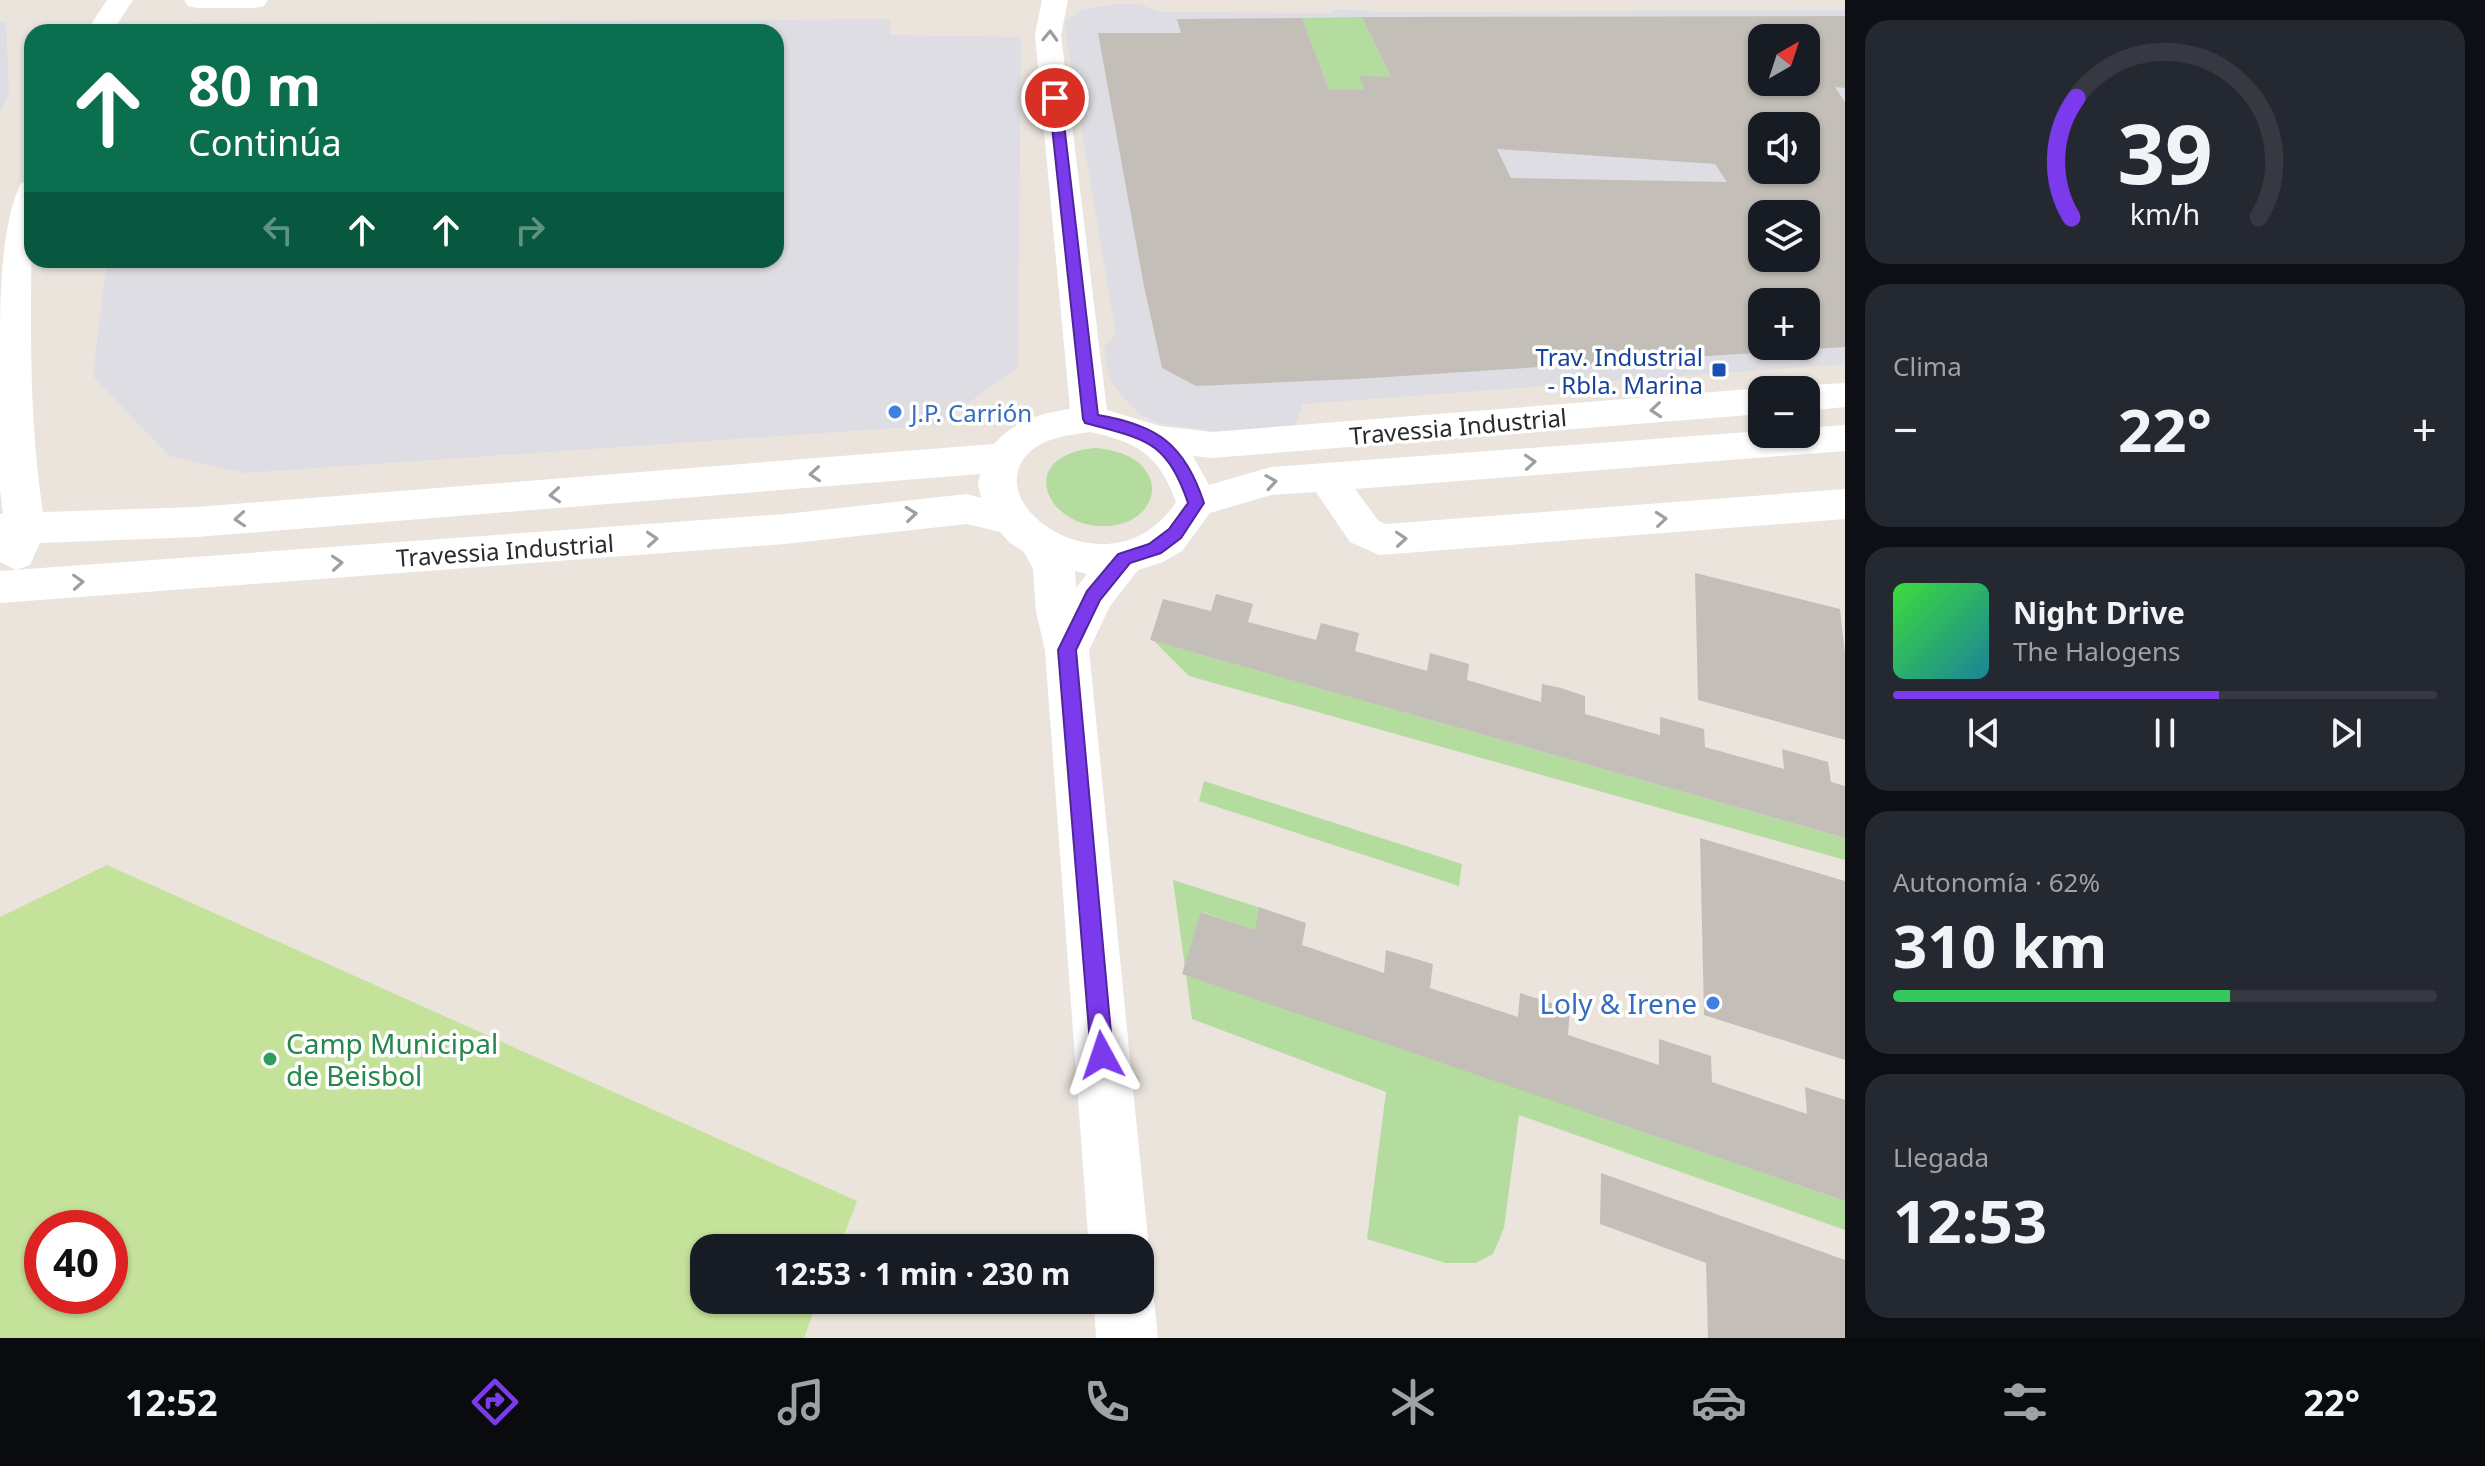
<!DOCTYPE html>
<html lang="es">
<meta charset="utf-8">
<style>
:root{--surface:#171b24;--page:#242831;--text:#f1f3f6;--muted:#9ea1a6;--line:#363941;--accent:#7c3aed}
body{margin:0;font-family:"Noto Sans",sans-serif;background:var(--page);color:var(--text);height:100vh;display:flex;flex-direction:column;font-size:30px;white-space:nowrap}
*{box-sizing:border-box;margin:0}
p{font-size:26px;color:var(--muted)}
.icon{flex:none;width:44px;height:44px;fill:none;stroke:currentColor;stroke-width:2;stroke-linecap:round;stroke-linejoin:round}
.map{position:relative;flex:1;overflow:hidden}
.side{display:flex;flex-direction:column;gap:20px;padding:20px;background:#0d0f14;width:640px}
.side>*{flex:none}
.guide{position:absolute;left:24px;top:24px;width:760px;height:244px;border-radius:24px;box-shadow:0 2px 6px #0004;background:#0b6e4f;color:#fff;overflow:hidden}
.needle{width:52px;rotate:39deg}
.fabs{position:absolute;left:1748px;top:24px;display:grid;gap:16px}
.fabs a{display:grid;place-items:center;width:72px;height:72px;border-radius:16px;background:var(--surface);box-shadow:0 2px 6px #0004;font-size:40px}
.speed{position:absolute;left:24px;top:1210px;display:flex;gap:16px;font-size:40px;font-weight:700;text-align:center}
.speed>*{display:grid;place-content:center;width:104px;height:104px;border-radius:50%;background:var(--surface);box-shadow:0 2px 6px #0004;line-height:1}
.speed .limit{border:12px solid #d22;background:#fff;color:#111}
.pin{position:absolute;display:grid;place-items:center;width:68px;height:68px;color:#fff;margin:-34px;border:4px solid #fff;border-radius:50%;box-shadow:0 2px 8px #0007}
.me{position:absolute;width:88px;margin:-44px;rotate:355deg;stroke-linejoin:round;filter:drop-shadow(0 0 6px #0008)}
.turn{display:flex;align-items:center;gap:28px;height:168px;padding:0 32px;font-size:36px}
.turn .icon{width:104px;height:104px;stroke-width:2.5}
.turn b{display:block;font-size:56px;line-height:68px}
.lanes{display:flex;align-items:center;height:76px;padding:0 32px;background:#0003;justify-content:center;gap:40px;direction:ltr}
.lanes .off{opacity:.35}
.big{font-size:60px;font-weight:700;line-height:1.1}
.side .tile{flex:1;display:flex;flex-direction:column;justify-content:center;gap:12px;min-width:0;padding:0 28px;border-radius:24px;background:var(--page)}
.side .dial{align-items:center;gap:0}
.dial svg{height:208px;overflow:visible;fill:none;stroke:var(--line);stroke-width:7;stroke-linecap:round;text-anchor:middle}
.dial text{fill:var(--text);stroke:none}
.song{display:flex;align-items:center;gap:24px}
.cover{width:96px;height:96px;border-radius:12px;background:linear-gradient(135deg,hsl(120 70% 55%),hsl(190 70% 35%))}
.played{height:8px;border-radius:4px;background:linear-gradient(90deg,var(--accent) 60%,var(--line) 60%)}
.keys{display:flex;justify-content:space-around;direction:ltr}
.heat{display:flex;justify-content:space-between;align-items:center;font-size:44px;direction:ltr}
.charge{height:12px;border-radius:6px;background:linear-gradient(90deg,#34c759 62%,var(--line) 0)}
.trip{position:absolute;left:690px;top:1234px;width:464px;height:80px;border-radius:24px;background:var(--surface);box-shadow:0 2px 6px #0004;font-weight:700;line-height:80px;text-align:center}
.menu{display:flex;height:128px;justify-content:space-around;align-items:center;background:#090b0e;color:var(--muted)}
.menu .icon{width:56px;height:56px}
.menu .selected{color:var(--accent)}
.menu b{font-size:36px;color:var(--text)}
main{display:flex;flex:1;min-height:0}
.map>svg:first-child{display:block}
</style>
<main>
<div class="map">
<svg width="1845" height="1338" viewBox="0 0 1845 1338">
<rect width="100%" height="100%" fill="#eae4dd"/>
<path fill="#dedde3" fill-rule="evenodd" d="M1116,4H1138L1161,12L1330,13L1335,9L1382,12L1845,10V364L1303,404L1295,427L1218,432L1158,423L1139,414L1113,385L1107,368L1104,346L1116,335L1064,23L1082,9ZM1762,38H1806V82H1762ZM1762,126H1806V170H1762ZM1762,214H1806V258H1762ZM1762,302H1806V346H1762Z
M890,19V35L1021,37L1018,367L938,425L244,473L169,456L93,376L107,260H776V32H177L198,23Z
M0,22H6L9,94L0,112Z"/>
<path fill="#b4dc9e" d="M1362,17L1391,77H1360L1365,90H1329L1302,18Z
M1095,448C1109,449 1123,452 1135,460C1167,483 1150,519 1116,525C1050,537 1009,456 1095,448Z
M1154,641L1845,838V860L1189,676Z
M1204,781L1462,864L1459,886L1199,801Z
M1173,880L1261,908L1256,931L1203,912L1188,974L1845,1201V1230L1519,1115L1504,1228L1493,1254L1476,1263H1446L1367,1239L1386,1092L1192,1019Z"/>
<path fill="#c5e29b" fill-rule="evenodd" d="M107,865L857,1201L839,1248H704V1300H818L804,1338H0V917ZM110,1228V1296H42V1228Z"/>
<path fill="#c3bfb8" fill-rule="evenodd" d="M1845,16V88L1835,87L1845,102V347L1356,379L1196,386L1162,368L1144,286L1098,33H1181L1177,19L1302,18L1329,90H1365L1359,76L1391,77L1362,17ZM1762,38H1806V82H1762ZM1762,126H1806V170H1762ZM1497,149L1715,164L1727,182L1511,178ZM1762,214H1806V258H1762ZM1762,302H1806V346H1762Z
M1695,573L1840,609L1845,655V740L1698,700Z
M1216,594L1253,604L1248,622L1316,640L1321,623L1359,633L1355,651L1427,671L1430,653L1469,664L1467,680L1541,702L1542,684L1561,688L1585,696V714L1660,735V717L1704,729L1705,747L1784,769L1782,749L1828,762L1831,782L1845,786V838L1150,640L1163,599L1211,611Z
M1700,838L1845,881V1060L1704,1015Z
M1259,907L1306,923L1302,945L1384,973L1386,950L1433,964L1430,988L1518,1017L1520,993L1570,1009L1568,1035L1659,1065V1039L1711,1056L1712,1082L1807,1114L1805,1087L1845,1100V1201L1182,974L1201,912L1255,930Z
M1601,1173L1845,1260V1338H1708L1706,1263L1600,1224Z"/>
<g fill="none" stroke-linecap="round" stroke-linejoin="round">
<path fill="#fff" fill-rule="evenodd" d="M107,0H133L112,32H86Z
M184,0H268L264,6L255,8H197L188,6Z
M1042,0H1068L1061,35L1107,410L1160,426L1212,432L1762,388L1768,390H1762V414L1212,458L1193,456L1209,485L1271,467L1762,431V434H1806V428L1845,425V451L1355,489L1378,520L1385,524L1845,489V519L1379,555L1350,542L1316,492L1271,495L1210,513L1182,551L1163,562L1138,570L1110,606L1089,650L1149,1248L1140,1269V1248H1089L1045,650L1036,612L1033,569L1024,552L1010,543L1000,532L967,524L785,544L0,603V571L785,514L967,494L981,498L978,485L980,474L197,537L40,543L30,565L16,570L0,562V514H3L0,489C0,444 0,399 0,353C0,303 0,226 21,183L32,181C32,290 26,402 43,512L197,507L994,444C1014,421 1041,413 1070,409L1035,35ZM1090,432C1138,442 1159,455 1176,502C1112,600 970,503 1032,450C1048,437 1070,435 1090,432ZM1075,571L1087,574L1076,588Z
M1845,383V407L1806,411V390H1792L1806,385Z
M1140,1276L1146,1278L1154,1300L1158,1338H1096L1094,1300H1140Z"/>
</g>
<defs><path id="oneway-chevron" d="M-2-3.5L2.5 0L-2 3.5" fill="none" stroke-width="1.6" stroke-linecap="round" stroke-linejoin="round" transform="scale(2)"/></defs>
<g stroke="#9f9f9f">
<use href="#oneway-chevron" transform="translate(1050 36) rotate(-88)"/>
<use href="#oneway-chevron" transform="translate(1656 410) rotate(175)"/>
<use href="#oneway-chevron" transform="translate(1530 462) rotate(-4)"/>
<use href="#oneway-chevron" transform="translate(815 474) rotate(176)"/>
<use href="#oneway-chevron" transform="translate(1271 482) rotate(-9)"/>
<use href="#oneway-chevron" transform="translate(555 495) rotate(176)"/>
<use href="#oneway-chevron" transform="translate(911 514) rotate(-6)"/>
<use href="#oneway-chevron" transform="translate(240 519) rotate(176)"/>
<use href="#oneway-chevron" transform="translate(1661 519) rotate(-5)"/>
<use href="#oneway-chevron" transform="translate(652 539) rotate(-4)"/>
<use href="#oneway-chevron" transform="translate(1401 539) rotate(-4)"/>
<use href="#oneway-chevron" transform="translate(337 563) rotate(-4)"/>
<use href="#oneway-chevron" transform="translate(78 582) rotate(-3)"/>
</g>
<path fill="#7c3aed" stroke="#51269a" stroke-width="2" d="M1055,95L1061,98L1098,415C1158,425 1185,445 1204,503L1181,538L1161,553L1130,563L1100,600L1076,650L1113,1055L1110,1063L1102,1066L1094,1063L1091,1055L1058,650L1087,591L1118,554L1149,544L1169,529L1188,503C1167,439 1143,439 1085,423L1083,419L1049,98Z"/>
<rect fill="#1a4fb4" stroke="#fff" stroke-width="3" x="1711" y="362" width="16" height="16" rx="4"/>
<g fill="#3f7fe0" stroke="#fff" stroke-width="3">
<circle cx="895" cy="412" r="8"/>
<circle cx="1713" cy="1003" r="8"/>
</g>
<circle fill="#2e9e5b" stroke="#fff" stroke-width="3" cx="270" cy="1059" r="8"/>
<g text-anchor="middle" dominant-baseline="central" stroke-width="7" stroke-linejoin="round" paint-order="stroke">
<g font-size="24" fill="#164399" stroke="#fff" text-anchor="end">
<text x="1703" y="356">Trav. Industrial<tspan x="1703" dy="28">- Rbla. Marina</tspan></text>
</g>
<g font-size="24" fill="#366cbe" stroke="#fff" text-anchor="start">
<text x="911" y="412">J.P. Carrión</text>
</g>
<g font-size="24" fill="#2a2a2a" stroke="#fff">
<text transform="translate(1458 426) rotate(-5)">Travessia Industrial</text>
<text transform="translate(505 550) rotate(-4)">Travessia Industrial</text>
</g>
<g font-size="28" fill="#366cbe" stroke="#fff" text-anchor="end">
<text x="1697" y="1003">Loly &amp; Irene</text>
</g>
<g font-size="28" fill="#27864d" stroke="#fff" text-anchor="start">
<text x="286" y="1043">Camp Municipal<tspan x="286" dy="32">de Beisbol</tspan></text>
</g>
</g>
</svg>
<div class="fabs">
<a><svg class="needle" viewBox="-14 -14 28 28"><path d="M0-13l5 13h-10z" fill="#e53935"/><path d="M0 13l5-13h-10z" fill="#9ea1a6"/></svg></a>
<a><svg class="icon" aria-label="sound" viewBox="0 0 24 24"><path d="M4 9h4l5-4v14l-5-4H4zM17 9q2 3 0 6"/></svg></a>
<a><svg class="icon" aria-label="layers" viewBox="0 0 24 24"><path d="M12 4l9 5-9 5-9-5zM3 14l9 5 9-5"/></svg></a>
<a>+</a>
<a>−</a>
</div>
<div class="speed"><div class="limit">40</div></div>
<div class="pin" style="left:1055px;top:98px;background:#d93025"><svg class="icon" aria-label="arrive" viewBox="0 0 24 24"><path d="M6 21V4h12l-3 4 3 4H6"/></svg></div>
<svg class="me" style="left:1102px;top:1055px" viewBox="-20 -20 40 40"><path d="M0-17L14 15 0 8-14 15z" fill="#7c3aed" stroke="#fff" stroke-width="4"/></svg>
<div class="trip">12:53 · 1 min · 230 m</div>
<div class="guide">
<div class="turn"><svg class="icon" aria-label="ahead" viewBox="0 0 24 24"><path d="M12 20V5M6 11l6-6 6 6"/></svg><div><b>80 m</b>Continúa</div></div>
<div class="lanes"><svg class="icon off" aria-label="left" viewBox="0 0 24 24"><path d="M17 20v-9H6M10 6l-5 5 5 5"/></svg><svg class="icon" aria-label="ahead" viewBox="0 0 24 24"><path d="M12 20V5M6 11l6-6 6 6"/></svg><svg class="icon" aria-label="ahead" viewBox="0 0 24 24"><path d="M12 20V5M6 11l6-6 6 6"/></svg><svg class="icon off" aria-label="right" viewBox="0 0 24 24"><path d="M7 20v-9h11M14 6l5 5-5 5"/></svg></div>
</div>
</div>
<section class="side">
<div class="tile dial"><svg viewBox="0 0 100 80">
<path d="M14 69A42 42 0 1 1 86 69"/>
<path d="M14 69A42 42 0 0 1 16 23" stroke="#7c3aed"/>
<text x="50" y="56" font-size="32" font-weight="700">39</text>
<text x="50" y="72" font-size="11">km/h</text>
</svg></div>
<div class="tile"><p>Clima</p>
<div class="heat"><a>−</a><b class="big">22°</b><a>+</a></div>
</div>
<div class="tile">
<div class="song"><i class="cover"></i><div><b>Night Drive</b><p>The Halogens</p></div></div>
<div class="played"></div>
<div class="keys"><svg class="icon" aria-label="previous" viewBox="0 0 24 24"><path d="M18 5L8 12l10 7zM5 5v14"/></svg><svg class="icon" aria-label="pause" viewBox="0 0 24 24"><path d="M8 5v14M16 5v14"/></svg><svg class="icon" aria-label="next" viewBox="0 0 24 24"><path d="M6 5l10 7-10 7zM19 5v14"/></svg></div>
</div>
<div class="tile"><p>Autonomía · 62%</p><b class="big">310 km</b><div class="charge"></div></div>
<div class="tile"><p>Llegada</p><b class="big">12:53</b></div>
</section>
</main>
<nav class="menu">
<b>12:52</b>
<svg class="icon selected" aria-label="directions" viewBox="0 0 24 24"><path d="M12 3l9 9-9 9-9-9zM9 14v-3h6M13 9l2 2-2 2"/></svg>
<svg class="icon" aria-label="music" viewBox="0 0 24 24"><path d="M9 18V5l10-2v13"/><circle cx="6" cy="18" r="3"/><circle cx="16" cy="16" r="3"/></svg>
<svg class="icon" aria-label="phone" viewBox="0 0 24 24"><path d="M5 4h4l2 5-3 2q2 4 5 5l2-3 5 2v4C11 20 4 13 5 4z"/></svg>
<svg class="icon" aria-label="climate" viewBox="0 0 24 24"><path d="M12 3v18M4 7l16 10M4 17L20 7"/></svg>
<svg class="icon" aria-label="car" viewBox="0 0 24 24"><path d="M5 17H2v-5l4-1 3-4h7l3 4 3 1v5h-3M9 17h6M6 11h13"/><circle cx="7" cy="17" r="2"/><circle cx="17" cy="17" r="2"/></svg>
<svg class="icon" aria-label="filters" viewBox="0 0 24 24"><path d="M4 7h16M4 17h16"/><circle cx="9" cy="7" r="2"/><circle cx="15" cy="17" r="2"/></svg>
<b>22°</b>
</nav>
